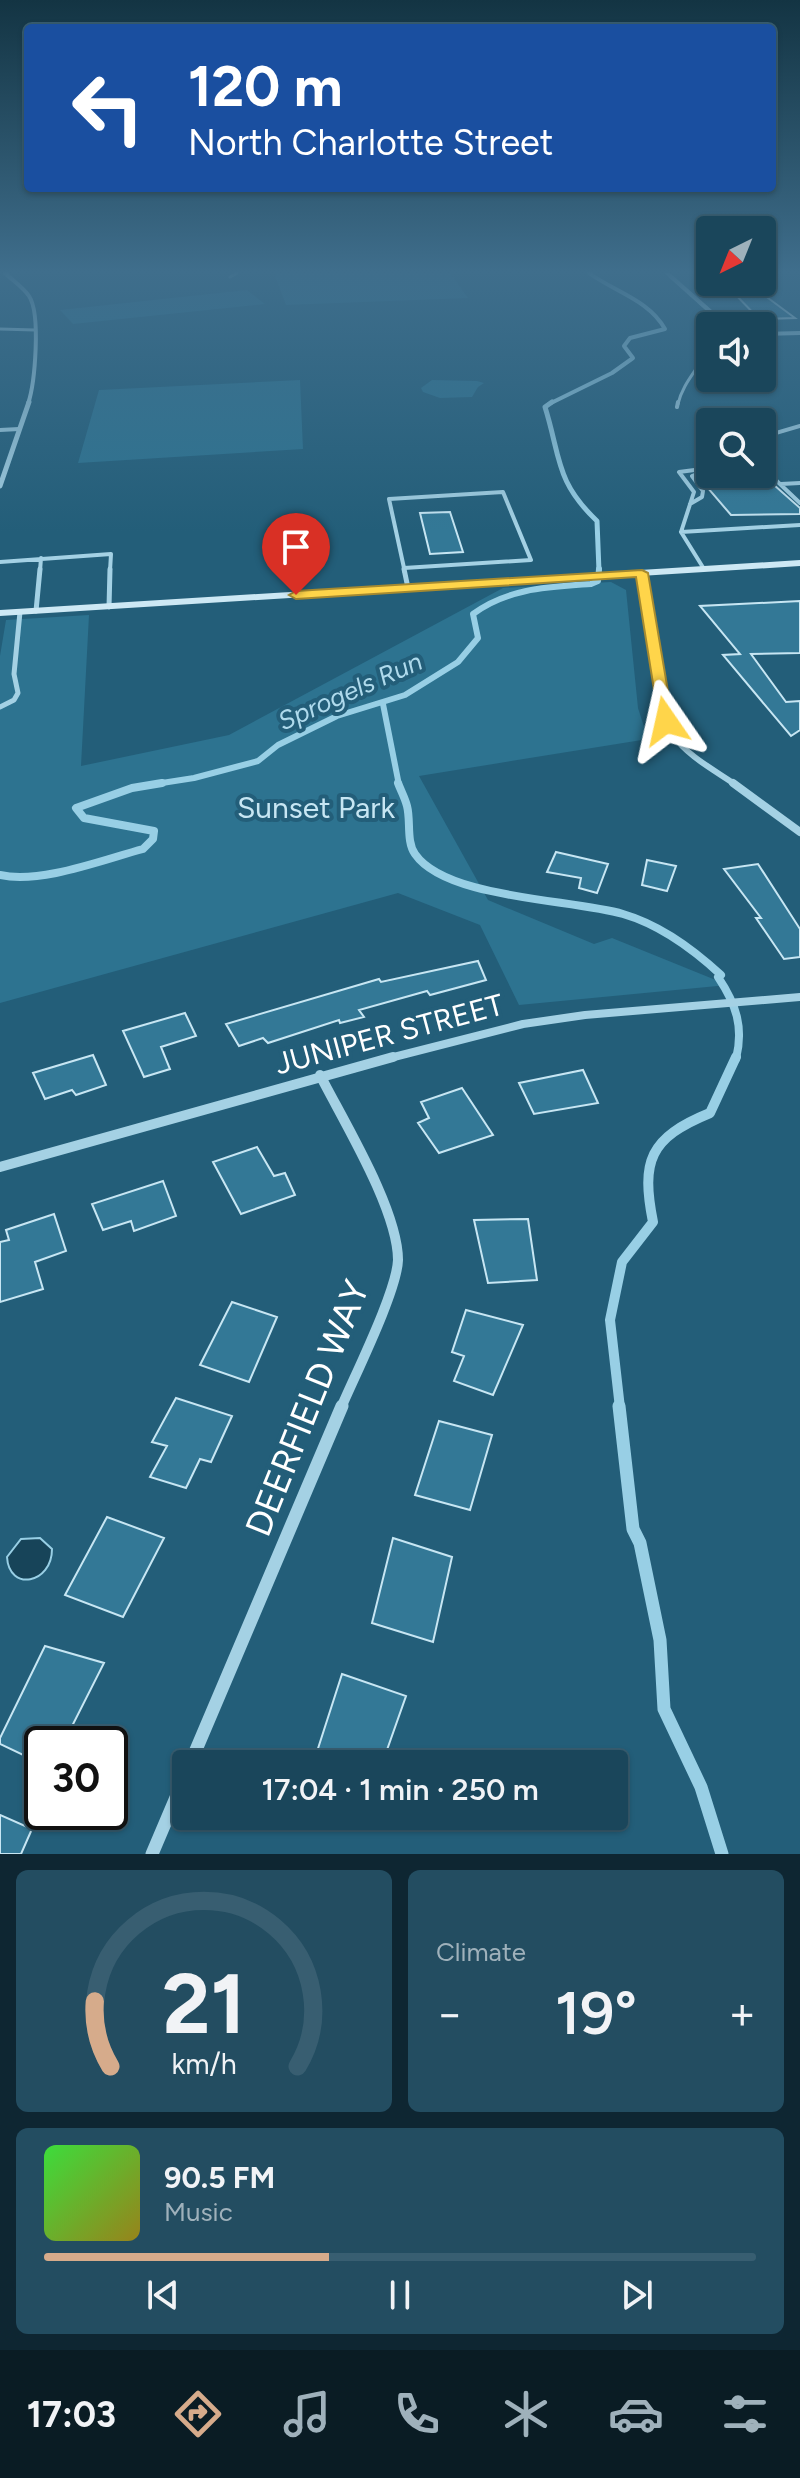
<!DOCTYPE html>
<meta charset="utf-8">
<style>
:root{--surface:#1a465b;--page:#234d61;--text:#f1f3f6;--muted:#9fb1bb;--line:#385e71;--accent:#d6ab8b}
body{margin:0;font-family:Figtree,sans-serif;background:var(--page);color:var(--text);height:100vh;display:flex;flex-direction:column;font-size:30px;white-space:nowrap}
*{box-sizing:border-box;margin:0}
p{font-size:26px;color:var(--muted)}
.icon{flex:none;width:44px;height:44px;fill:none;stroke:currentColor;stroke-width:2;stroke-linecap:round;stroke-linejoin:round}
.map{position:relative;height:1854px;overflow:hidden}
.side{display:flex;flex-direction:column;gap:16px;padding:16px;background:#0e2632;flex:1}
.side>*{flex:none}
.guide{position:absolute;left:24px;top:24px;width:752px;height:168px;border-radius:8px;box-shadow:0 2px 6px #0004,0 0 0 2px var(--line);background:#1a4fa0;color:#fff;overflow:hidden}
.needle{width:52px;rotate:223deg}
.fabs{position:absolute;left:696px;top:216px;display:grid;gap:16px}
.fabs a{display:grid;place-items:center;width:80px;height:80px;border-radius:8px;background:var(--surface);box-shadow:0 2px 6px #0004,0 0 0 2px var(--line);font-size:40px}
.speed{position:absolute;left:24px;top:1726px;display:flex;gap:16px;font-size:40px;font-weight:700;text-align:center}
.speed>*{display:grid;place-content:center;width:104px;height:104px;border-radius:50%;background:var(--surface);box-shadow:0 2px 6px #0004,0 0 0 2px var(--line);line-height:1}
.speed .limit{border:4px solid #111;border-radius:12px;background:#fff;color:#111}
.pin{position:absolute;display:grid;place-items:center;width:68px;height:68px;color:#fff;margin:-82px -34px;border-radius:50% 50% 50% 0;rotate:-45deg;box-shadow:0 0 8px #0007}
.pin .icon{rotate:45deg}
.me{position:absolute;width:88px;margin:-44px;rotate:349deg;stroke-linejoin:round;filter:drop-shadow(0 0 6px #0008)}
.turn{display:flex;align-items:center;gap:28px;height:168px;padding:0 32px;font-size:36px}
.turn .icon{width:104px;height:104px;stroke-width:2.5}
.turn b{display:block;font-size:56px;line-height:68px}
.big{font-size:60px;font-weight:600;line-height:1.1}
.side .tile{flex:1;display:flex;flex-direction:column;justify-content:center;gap:12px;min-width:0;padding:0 28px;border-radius:12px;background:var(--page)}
.side .dial{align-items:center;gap:0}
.dial svg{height:208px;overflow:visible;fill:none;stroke:var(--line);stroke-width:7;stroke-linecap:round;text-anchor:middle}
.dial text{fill:var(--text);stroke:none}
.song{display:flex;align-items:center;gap:24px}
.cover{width:96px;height:96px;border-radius:12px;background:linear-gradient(135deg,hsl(120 70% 55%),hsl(50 70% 35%))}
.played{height:8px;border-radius:4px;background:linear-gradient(90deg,var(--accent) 40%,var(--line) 40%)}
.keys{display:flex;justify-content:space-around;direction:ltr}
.heat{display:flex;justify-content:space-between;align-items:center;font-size:44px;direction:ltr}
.side .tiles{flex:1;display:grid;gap:16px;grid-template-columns:1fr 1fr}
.tile:last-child{grid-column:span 2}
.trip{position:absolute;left:172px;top:1750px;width:456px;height:80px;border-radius:8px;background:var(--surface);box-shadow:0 2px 6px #0004,0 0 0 2px var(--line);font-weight:600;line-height:80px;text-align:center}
.tab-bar{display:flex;height:128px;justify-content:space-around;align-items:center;background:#0a1c24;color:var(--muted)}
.tab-bar .icon{width:56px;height:56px}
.tab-bar .current{color:var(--accent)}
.tab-bar b{font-size:36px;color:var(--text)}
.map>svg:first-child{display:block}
</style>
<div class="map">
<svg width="800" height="1854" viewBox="0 0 800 1854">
<rect width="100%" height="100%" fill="#235e79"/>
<path fill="#2d7390" d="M274,273H450L468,298L286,305Z
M247,290L265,304L73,324L60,310Z
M300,380L303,449L78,463L99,390Z
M432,380L477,381L484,383L478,387L472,397L440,398L423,392L421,388Z
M611,582L626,590L638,708L648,739L419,776L488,900L594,944L612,938L728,985L519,1005L480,925L398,893L0,1003V656L6,620L89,615L81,766L229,735L503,588Z"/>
<path fill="#174459" stroke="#98cfe5" stroke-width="2" d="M40,1538L52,1549C52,1584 9,1592 7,1557L21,1539Z"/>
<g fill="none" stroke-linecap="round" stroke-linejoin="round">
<path stroke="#98cfe5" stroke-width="4" d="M549,404L612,373L633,358L624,346L630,338L665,329C649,300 615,292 589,273"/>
<path stroke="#98cfe5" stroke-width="5" d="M552,402L545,407C561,458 555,481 597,521L599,571"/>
<path stroke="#98cfe5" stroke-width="6" d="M383,704L399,785
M149,785L194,778L258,761L278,745L337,716L405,695L458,662L478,638L473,614C508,588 549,587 591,584L598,581L599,569"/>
<path stroke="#98cfe5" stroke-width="8" d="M398,783C401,791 405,798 407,806C411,821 406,841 415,854C446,899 571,899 623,914C661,925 693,949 721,975L718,977C736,1004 744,1027 736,1059
M0,875C41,884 102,860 143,849L153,839L154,831L84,818L76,808L132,788L162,783"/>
<path stroke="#98cfe5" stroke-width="10" d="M620,1408L610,1320L622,1262L653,1222C641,1161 649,1138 710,1113L736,1057"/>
<path stroke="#98cfe5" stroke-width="13" d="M619,1406L633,1529L640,1543L660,1640L664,1709L701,1787L722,1854"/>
</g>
<path fill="#337896" stroke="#c7e6f3" stroke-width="2" d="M758,291L764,295L795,318L759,319L734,293Z
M765,477L800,508V514L731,515L701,480Z
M450,512L463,552L430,554L420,513Z
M318,536L321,560L289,561L287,538Z
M800,601V653L751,654L786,702L800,701V730L791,736L723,655L740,654L700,606Z
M556,852L608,864L597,893L579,888L581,878L547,872Z
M647,860L676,866L667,891L642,885Z
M758,864L800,929V957L784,959L756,918H761L724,869Z
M478,961L486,980L430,995L427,991L359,1010L364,1017L340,1023L339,1020L268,1043L263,1038L239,1046L226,1024L379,979L381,982Z
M185,1013L196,1036L161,1047L170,1069L144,1077L123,1031Z
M93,1055L106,1085L76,1095L72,1090L45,1099L33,1073Z
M583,1070L598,1103L534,1114L519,1083Z
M462,1088L493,1135L439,1153L418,1123L429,1118L421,1102Z
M257,1147L274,1176L285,1173L295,1195L241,1214L213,1162Z
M163,1181L176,1216L134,1231L131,1221L103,1230L92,1204Z
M54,1214L66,1251L35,1262L43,1289L0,1302V1242L9,1240L6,1230Z
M528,1219L537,1280L488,1283L474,1220Z
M232,1302L277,1317L249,1382L200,1365Z
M466,1310L523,1325L493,1395L454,1381L464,1356L452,1352Z
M176,1398L232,1416L211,1462L200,1459L186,1488L150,1477L167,1446L152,1442Z
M439,1421L492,1435L470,1510L415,1495Z
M107,1517L164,1538L123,1617L65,1595Z
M393,1538L452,1557L433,1642L372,1623Z
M45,1646L104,1663L63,1744H42V1764L0,1744V1738Z
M342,1674L406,1696L382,1764H313Z
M0,1815L32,1829L21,1854H0Z"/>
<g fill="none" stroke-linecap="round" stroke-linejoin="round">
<path stroke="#a4d1e4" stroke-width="3" d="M230,277L237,273
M0,329L35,330
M678,404C683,381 702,366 710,344"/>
<path stroke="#a4d1e4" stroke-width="4" d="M677,407L678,402
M0,430L19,429
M762,437L800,426
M762,467L800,503
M781,484L800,483
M503,492L531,560L404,568L389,499Z
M690,504L702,497L703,491L692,476L702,472
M681,532L694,492L679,472L710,468
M0,562L111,554L110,571
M404,568V571
M704,569L681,532L800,525
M40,571L41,558"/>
<path stroke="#a4d1e4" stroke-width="5" d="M404,569L408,588
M109,607L110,569
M36,611L40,569
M0,707L14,700L18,693L14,674L20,612"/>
<path stroke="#a4d1e4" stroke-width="4" d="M5,273C12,280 23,287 29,296C41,314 35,383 28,404"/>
<path stroke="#a4d1e4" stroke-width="5" d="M0,486L29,402"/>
<path stroke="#a4d1e4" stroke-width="6" d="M642,573C648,611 655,707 673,735C687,756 716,771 736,785"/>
<path stroke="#a4d1e4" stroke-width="8" d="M733,783L800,832
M386,1059L523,1024L585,1015L800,997"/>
<path stroke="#a4d1e4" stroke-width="10" d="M320,1075C344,1122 398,1210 398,1260C397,1291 355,1375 341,1408
M0,1167L393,1057"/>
<path stroke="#a4d1e4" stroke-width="13" d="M190,1764L342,1406
M152,1854L186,1774"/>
<path fill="#a4d1e4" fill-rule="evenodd" d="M664,273H670L730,326H723Z
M800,331V335L762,336V332Z"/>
<path fill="#cde8f4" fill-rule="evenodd" d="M800,560V566L0,616V610Z"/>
</g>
<linearGradient id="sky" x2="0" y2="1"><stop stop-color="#133443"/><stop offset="0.51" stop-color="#3f6e8c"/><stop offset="1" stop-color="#3f6e8c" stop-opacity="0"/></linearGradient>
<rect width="800" height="532" fill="url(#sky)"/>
<path fill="#ffd54a" stroke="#a68a30" stroke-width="2" d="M642,570L648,573L673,721L666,725L659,721L636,577L296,599L289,595L296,591Z"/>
<g text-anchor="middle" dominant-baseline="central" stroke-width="8" stroke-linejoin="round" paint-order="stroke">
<g font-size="26" font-style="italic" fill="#afdaec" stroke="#235e79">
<text transform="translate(350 691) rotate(-24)">Sprogels Run</text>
</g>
<g font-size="30" fill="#c7e6f3" stroke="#235e79">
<text x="316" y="807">Sunset Park</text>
</g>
<g font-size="30" fill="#fff" stroke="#235e79">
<text transform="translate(389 1034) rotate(-15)">JUNIPER STREET</text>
</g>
<g font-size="36" fill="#fff" stroke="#235e79">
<text transform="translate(307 1408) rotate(-68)">DEERFIELD WAY</text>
</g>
</g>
</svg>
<div class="fabs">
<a><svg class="needle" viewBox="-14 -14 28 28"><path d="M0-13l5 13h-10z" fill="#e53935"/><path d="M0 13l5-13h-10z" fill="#9fb1bb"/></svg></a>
<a><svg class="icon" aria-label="sound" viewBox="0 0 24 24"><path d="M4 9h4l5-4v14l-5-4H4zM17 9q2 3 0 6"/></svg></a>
<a><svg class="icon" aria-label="search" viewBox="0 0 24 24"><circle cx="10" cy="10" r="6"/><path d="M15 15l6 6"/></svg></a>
</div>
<div class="speed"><div class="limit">30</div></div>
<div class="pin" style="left:296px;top:595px;background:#d93025"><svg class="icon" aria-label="arrive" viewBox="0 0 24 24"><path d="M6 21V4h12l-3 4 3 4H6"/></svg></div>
<svg class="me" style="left:666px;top:721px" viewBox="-20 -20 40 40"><path d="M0-17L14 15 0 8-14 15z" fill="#ffd54a" stroke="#fff" stroke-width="4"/></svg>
<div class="trip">17:04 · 1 min · 250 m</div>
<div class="guide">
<div class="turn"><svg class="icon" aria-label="left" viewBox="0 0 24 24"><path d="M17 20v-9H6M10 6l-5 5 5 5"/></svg><div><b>120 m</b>North Charlotte Street</div></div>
</div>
</div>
<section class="side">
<div class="tiles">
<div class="tile dial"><svg viewBox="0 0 100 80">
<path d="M14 69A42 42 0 1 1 86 69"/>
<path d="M14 69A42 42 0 0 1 8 44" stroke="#d6ab8b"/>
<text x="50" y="56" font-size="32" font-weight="700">21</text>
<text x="50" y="72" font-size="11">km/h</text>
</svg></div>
<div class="tile"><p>Climate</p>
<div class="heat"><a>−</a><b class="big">19°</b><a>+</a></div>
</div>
<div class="tile">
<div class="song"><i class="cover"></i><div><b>90.5 FM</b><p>Music</p></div></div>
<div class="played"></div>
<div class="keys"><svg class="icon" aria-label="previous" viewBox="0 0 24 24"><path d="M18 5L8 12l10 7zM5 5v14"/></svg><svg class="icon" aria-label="pause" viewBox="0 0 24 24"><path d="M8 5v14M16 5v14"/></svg><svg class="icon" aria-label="next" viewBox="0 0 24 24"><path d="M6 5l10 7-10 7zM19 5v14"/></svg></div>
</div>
</div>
</section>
<nav class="tab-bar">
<b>17:03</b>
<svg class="icon current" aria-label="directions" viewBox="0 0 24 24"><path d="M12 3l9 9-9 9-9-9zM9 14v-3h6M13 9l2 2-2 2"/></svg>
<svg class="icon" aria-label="music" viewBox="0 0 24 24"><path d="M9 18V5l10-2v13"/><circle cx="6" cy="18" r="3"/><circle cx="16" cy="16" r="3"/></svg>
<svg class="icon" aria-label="phone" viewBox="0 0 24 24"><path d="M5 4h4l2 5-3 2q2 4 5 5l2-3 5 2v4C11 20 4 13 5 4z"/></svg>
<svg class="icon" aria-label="climate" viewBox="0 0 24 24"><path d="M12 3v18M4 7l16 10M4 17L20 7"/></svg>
<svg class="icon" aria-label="car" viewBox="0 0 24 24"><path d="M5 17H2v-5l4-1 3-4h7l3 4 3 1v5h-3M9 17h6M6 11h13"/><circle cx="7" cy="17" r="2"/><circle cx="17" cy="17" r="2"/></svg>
<svg class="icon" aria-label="filters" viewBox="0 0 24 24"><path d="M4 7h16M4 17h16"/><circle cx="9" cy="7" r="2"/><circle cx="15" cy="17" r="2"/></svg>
</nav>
